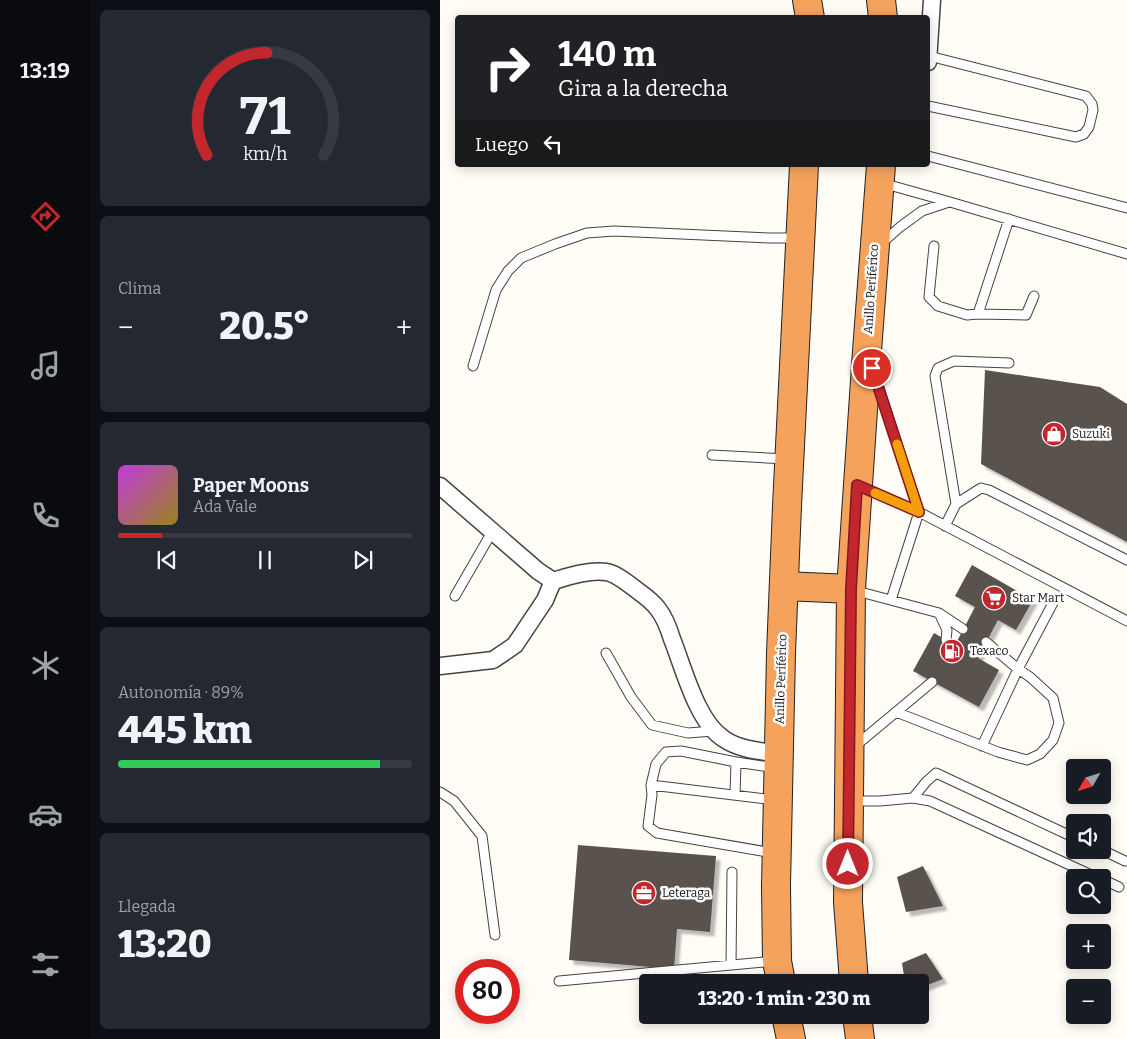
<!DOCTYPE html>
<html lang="es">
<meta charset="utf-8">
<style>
:root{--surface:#171b24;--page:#242831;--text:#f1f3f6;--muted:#9ea1a6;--line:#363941;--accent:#c4262e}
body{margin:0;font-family:Bitter,serif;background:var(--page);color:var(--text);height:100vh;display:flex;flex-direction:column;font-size:19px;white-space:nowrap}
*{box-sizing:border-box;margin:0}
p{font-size:16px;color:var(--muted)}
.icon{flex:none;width:28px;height:28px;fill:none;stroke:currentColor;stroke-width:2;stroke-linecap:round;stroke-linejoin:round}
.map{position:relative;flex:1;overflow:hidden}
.drawer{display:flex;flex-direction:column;gap:10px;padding:10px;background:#0d0f14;width:350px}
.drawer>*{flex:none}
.top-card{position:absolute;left:15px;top:15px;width:475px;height:152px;border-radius:5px;box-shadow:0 2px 12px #0003;background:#202124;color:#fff;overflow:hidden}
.needle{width:32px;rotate:231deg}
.fabs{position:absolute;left:626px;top:759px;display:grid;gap:10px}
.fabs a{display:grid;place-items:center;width:45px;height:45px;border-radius:5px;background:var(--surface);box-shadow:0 2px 12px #0003;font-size:25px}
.speed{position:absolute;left:15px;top:959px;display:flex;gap:10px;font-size:25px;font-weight:700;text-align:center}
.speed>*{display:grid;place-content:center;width:65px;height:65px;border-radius:50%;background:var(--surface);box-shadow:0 2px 12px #0003;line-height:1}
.speed .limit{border:8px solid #d22;background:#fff;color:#111}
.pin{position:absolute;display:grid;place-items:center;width:42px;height:42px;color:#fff;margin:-21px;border:2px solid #fff;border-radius:50%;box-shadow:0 1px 5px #0007}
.me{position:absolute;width:55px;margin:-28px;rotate:0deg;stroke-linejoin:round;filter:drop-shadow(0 0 4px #0008)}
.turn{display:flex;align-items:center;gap:18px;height:105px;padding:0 20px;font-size:22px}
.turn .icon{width:65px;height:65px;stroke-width:2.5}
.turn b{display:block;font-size:35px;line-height:42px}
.then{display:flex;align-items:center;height:48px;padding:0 20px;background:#0003;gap:10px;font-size:19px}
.big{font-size:38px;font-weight:800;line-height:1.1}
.drawer .tile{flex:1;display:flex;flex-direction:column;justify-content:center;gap:8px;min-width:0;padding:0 18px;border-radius:8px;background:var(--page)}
.drawer .dial{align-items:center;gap:0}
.dial svg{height:130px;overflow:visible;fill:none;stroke:var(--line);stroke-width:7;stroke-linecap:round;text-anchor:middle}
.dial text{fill:var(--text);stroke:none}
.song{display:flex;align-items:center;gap:15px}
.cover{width:60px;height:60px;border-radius:8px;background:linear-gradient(135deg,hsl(290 70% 55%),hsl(50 70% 35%))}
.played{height:5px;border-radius:2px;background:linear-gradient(90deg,var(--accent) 15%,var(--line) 15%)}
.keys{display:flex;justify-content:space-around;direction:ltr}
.heat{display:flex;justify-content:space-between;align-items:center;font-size:28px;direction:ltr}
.charge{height:8px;border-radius:4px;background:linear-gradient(90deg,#34c759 89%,var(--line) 0)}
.trip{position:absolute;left:199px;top:974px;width:290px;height:50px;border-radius:5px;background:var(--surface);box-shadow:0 2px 12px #0003;font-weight:800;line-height:50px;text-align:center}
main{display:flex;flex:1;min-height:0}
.tab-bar{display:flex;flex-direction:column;width:90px;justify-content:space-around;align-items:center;background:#090b0e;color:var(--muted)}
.tab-bar .icon{width:35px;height:35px}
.tab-bar .active{color:var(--accent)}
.tab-bar b{font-size:22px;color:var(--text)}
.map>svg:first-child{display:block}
</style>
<main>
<nav class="tab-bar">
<b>13:19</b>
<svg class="icon active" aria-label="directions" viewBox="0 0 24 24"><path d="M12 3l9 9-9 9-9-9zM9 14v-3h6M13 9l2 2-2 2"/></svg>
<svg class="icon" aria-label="music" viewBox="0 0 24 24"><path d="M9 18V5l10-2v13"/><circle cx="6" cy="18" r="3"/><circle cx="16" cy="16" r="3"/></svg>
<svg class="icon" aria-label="phone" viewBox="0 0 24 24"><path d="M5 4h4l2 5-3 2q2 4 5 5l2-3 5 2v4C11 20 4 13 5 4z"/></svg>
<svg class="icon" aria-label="climate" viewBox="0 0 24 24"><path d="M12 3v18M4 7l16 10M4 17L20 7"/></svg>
<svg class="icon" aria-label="car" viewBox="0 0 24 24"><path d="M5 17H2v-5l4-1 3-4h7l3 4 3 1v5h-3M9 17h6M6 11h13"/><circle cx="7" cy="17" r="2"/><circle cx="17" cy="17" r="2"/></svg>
<svg class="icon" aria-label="filters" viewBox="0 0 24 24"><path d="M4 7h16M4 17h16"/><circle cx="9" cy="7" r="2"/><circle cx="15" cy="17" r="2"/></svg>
</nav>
<section class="drawer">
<div class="tile dial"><svg viewBox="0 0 100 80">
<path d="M14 69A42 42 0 1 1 86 69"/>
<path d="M14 69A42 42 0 0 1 51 6" stroke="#c4262e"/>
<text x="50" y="56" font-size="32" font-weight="700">71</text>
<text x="50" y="72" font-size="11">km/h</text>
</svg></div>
<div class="tile"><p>Clima</p>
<div class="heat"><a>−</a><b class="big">20.5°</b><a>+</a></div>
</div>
<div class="tile">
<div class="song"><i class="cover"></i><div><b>Paper Moons</b><p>Ada Vale</p></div></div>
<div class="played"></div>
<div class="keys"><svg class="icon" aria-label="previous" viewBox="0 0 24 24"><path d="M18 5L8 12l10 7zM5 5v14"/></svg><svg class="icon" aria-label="pause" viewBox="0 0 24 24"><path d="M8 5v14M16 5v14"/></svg><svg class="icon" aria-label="next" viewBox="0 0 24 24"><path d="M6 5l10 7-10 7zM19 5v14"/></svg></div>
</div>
<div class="tile"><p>Autonomía · 89%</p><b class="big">445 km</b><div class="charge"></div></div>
<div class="tile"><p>Llegada</p><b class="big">13:20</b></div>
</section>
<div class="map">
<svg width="687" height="1039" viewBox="0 0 687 1039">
<defs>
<filter id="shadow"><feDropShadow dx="4.5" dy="4.5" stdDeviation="1" flood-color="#0004"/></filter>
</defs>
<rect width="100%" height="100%" fill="#fffdf5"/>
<path fill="#5a524d" filter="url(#shadow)" d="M545,370L660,387L687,404V542L541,464Z
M532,565L593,600L576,630L558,620L538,658L559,670L539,707L473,671L494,633L515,645L535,607L515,596Z
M138,845L276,856L270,932L237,929L234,969L129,960Z
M483,866L503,906L466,912L457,877Z
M486,953L503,979L480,988V982H465L462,963Z"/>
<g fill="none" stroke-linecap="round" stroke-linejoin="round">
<g stroke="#444" stroke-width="11">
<path id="lane" d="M488,106L636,137L644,134L649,127L653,110L652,104L646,96L489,56
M488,156L687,208
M442,183L510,202L687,254
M442,243L460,227L482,211L509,202
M494,246L489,297L498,306L527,315L538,314L569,219
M538,314L586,315L594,296
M33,366L56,290L68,271L81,258L115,244L147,233L174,231L330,238H358
M435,376L479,512L451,600
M272,455L347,459
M422,487L479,512L687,621
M516,504L495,376L498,368L514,361L569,363
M505,526L516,504L541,488L549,490L687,560
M413,590L499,613L523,629
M15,596L52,532
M499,613L507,630L506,640
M166,653L191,697L212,725L248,733L273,731
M456,712L558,752L587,760L600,754L613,740L619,723L613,698L590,677L578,669L546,642
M542,746L578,669L613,603
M414,747L492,682
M211,785L335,800
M0,792L14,801L42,836L55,935
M295,795L296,762
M473,798L486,782L496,773L635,838
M411,801H440L473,798L490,801L658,878
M662,850L685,861
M333,853L217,833L208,826L212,795L211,785L216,764L226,752L241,751L296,762L336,768
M662,879L679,887
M291,965L292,872
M119,981L334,961"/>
</g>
<g stroke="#444" stroke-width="19">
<path id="street" d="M488,62L492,0
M0,486L98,571L113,581
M0,666L53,660L75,645L105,600L113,581C130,576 148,570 166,572C176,573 190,585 198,591C205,596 213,602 218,609C225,618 229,629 232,639C244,669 257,722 284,739C300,750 321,751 339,754"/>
</g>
<g stroke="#222" stroke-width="30">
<path id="highway" d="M367,0L370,18
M441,0L443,18
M344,586L411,589
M341,982L337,961L336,886L341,653L347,506L364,165
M414,982L408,902L411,589L427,351L441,165
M346,1015L351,1039
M417,1015L420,1039"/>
</g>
<use href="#lane" stroke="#fff" stroke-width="9"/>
<use href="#street" stroke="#fff" stroke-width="16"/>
<use href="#highway" stroke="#f5a25d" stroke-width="28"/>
</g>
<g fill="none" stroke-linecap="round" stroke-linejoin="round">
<g stroke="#7f191e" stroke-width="12">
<path id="route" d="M408,864L411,589L417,485L479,512L432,368"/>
</g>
<use href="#route" stroke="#c4262e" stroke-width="9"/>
<path stroke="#f59e0b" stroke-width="9" d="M435,493L479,512L457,444"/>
</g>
<defs>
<g id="shop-disc" transform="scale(1.25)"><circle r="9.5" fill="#c4262e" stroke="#fff"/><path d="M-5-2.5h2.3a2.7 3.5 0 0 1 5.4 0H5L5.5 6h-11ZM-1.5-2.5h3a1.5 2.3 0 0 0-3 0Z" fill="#fff"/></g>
<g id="supermarket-disc" transform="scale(1.25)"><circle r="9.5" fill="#c4262e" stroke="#fff"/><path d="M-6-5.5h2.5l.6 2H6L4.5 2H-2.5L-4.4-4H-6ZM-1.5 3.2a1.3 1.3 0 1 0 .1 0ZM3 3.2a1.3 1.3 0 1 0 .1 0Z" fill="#fff"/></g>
<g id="fuel-disc" transform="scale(1.25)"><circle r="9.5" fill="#c4262e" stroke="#fff"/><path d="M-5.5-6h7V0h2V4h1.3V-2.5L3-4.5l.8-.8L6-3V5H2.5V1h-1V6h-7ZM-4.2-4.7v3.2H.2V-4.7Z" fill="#fff"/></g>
<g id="office-disc" transform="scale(1.25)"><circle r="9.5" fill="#c4262e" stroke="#fff"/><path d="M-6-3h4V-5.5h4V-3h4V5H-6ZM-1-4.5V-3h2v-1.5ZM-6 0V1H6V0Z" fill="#fff"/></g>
</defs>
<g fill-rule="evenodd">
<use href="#shop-disc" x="614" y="434"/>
<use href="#supermarket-disc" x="554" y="598"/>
<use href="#fuel-disc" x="512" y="651"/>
<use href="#office-disc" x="204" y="893"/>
</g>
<g text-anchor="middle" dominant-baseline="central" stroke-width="5" stroke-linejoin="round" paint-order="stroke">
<g font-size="12" fill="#111" stroke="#fff">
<text transform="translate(431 289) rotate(-86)">Anillo Periférico</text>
<text transform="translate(341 679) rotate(-88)">Anillo Periférico</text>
</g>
<g font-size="12" fill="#111" stroke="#fff" text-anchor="start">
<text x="632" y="434">Suzuki</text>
<text x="572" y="598">Star Mart</text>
<text x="530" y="651">Texaco</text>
<text x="222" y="893">Leteraga</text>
</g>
</g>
</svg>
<div class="fabs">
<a><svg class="needle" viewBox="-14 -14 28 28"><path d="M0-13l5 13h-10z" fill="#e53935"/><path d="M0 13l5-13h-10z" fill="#9ea1a6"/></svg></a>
<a><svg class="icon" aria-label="sound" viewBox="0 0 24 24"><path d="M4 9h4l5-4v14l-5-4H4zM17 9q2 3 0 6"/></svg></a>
<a><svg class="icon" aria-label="search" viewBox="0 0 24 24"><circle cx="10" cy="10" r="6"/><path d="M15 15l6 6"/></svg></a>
<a>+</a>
<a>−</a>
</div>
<div class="speed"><div class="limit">80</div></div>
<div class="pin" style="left:432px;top:368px;background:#d93025"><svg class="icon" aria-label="arrive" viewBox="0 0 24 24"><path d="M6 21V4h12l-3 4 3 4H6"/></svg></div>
<svg class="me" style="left:408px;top:864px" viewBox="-20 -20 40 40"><circle r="17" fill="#c4262e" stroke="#fff" stroke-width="3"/><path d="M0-11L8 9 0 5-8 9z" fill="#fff"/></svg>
<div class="trip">13:20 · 1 min · 230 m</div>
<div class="top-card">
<div class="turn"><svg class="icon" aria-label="right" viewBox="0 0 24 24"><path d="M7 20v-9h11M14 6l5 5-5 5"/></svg><div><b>140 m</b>Gira a la derecha</div></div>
<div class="then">Luego<svg class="icon" aria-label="left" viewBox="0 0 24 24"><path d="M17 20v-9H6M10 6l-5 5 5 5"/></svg></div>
</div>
</div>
</main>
